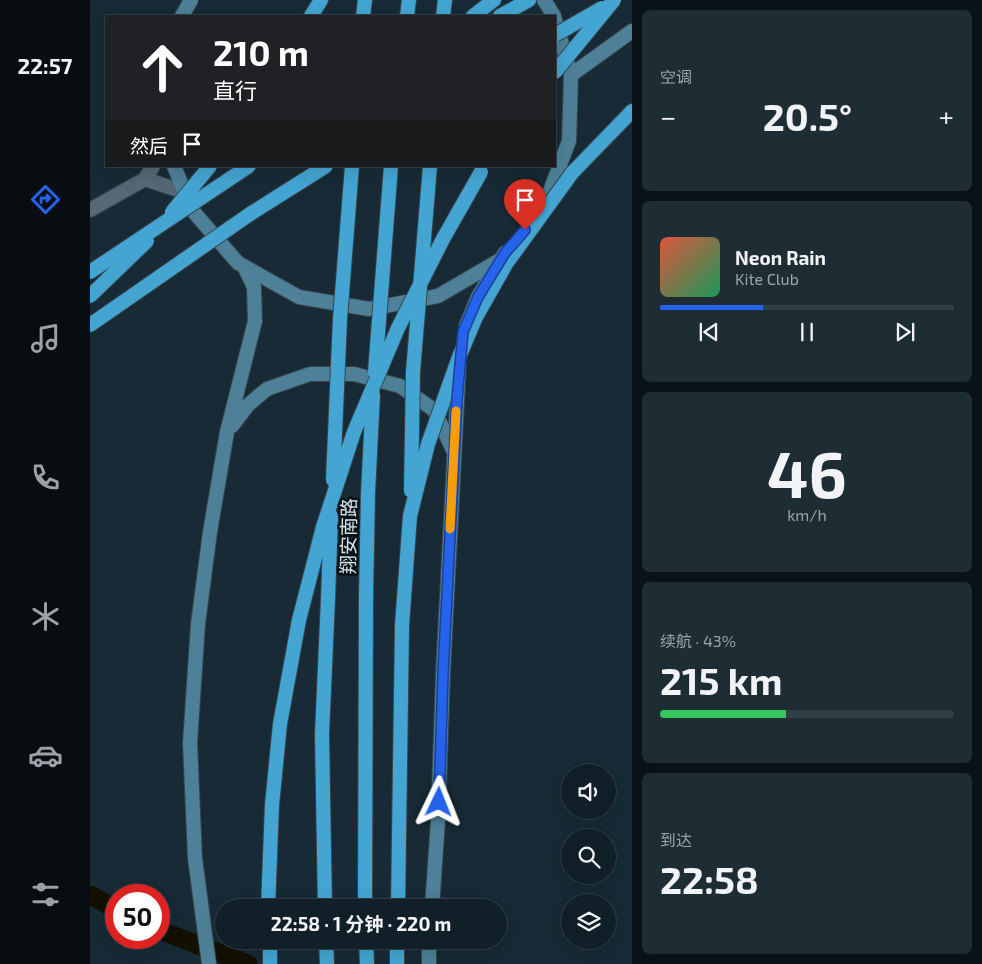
<!DOCTYPE html>
<html lang="zh">
<meta charset="utf-8">
<style>
:root{--surface:#112028;--page:#1e2d34;--text:#f1f3f6;--muted:#9ca3a8;--line:#303e45;--accent:#2563eb}
body{margin:0;font-family:"Exo 2","Noto Sans SC",sans-serif;background:var(--page);color:var(--text);height:100vh;display:flex;flex-direction:column;font-size:19px;white-space:nowrap}
*{box-sizing:border-box;margin:0}
p{font-size:16px;color:var(--muted)}
.icon{flex:none;width:28px;height:28px;fill:none;stroke:currentColor;stroke-width:2;stroke-linecap:round;stroke-linejoin:round}
.map{position:relative;flex:1;overflow:hidden}
.side{display:flex;flex-direction:column;gap:10px;padding:10px;background:#091216;width:350px}
.side>*{flex:none}
.top-card{position:absolute;left:15px;top:15px;width:451px;height:152px;border-radius:0px;box-shadow:0 5px 20px #0002,0 0 0 1px var(--line);background:#202124;color:#fff;overflow:hidden}
.buttons{position:absolute;left:471px;top:764px;display:grid;gap:10px}
.buttons a{display:grid;place-items:center;width:55px;height:55px;border-radius:50%;background:var(--surface);box-shadow:0 5px 20px #0002,0 0 0 1px var(--line);font-size:25px}
.speed{position:absolute;left:15px;top:884px;display:flex;gap:10px;font-size:25px;font-weight:700;text-align:center}
.speed>*{display:grid;place-content:center;width:65px;height:65px;border-radius:50%;background:var(--surface);box-shadow:0 5px 20px #0002,0 0 0 1px var(--line);line-height:1}
.speed .limit{border:8px solid #d22;background:#fff;color:#111}
.pin{position:absolute;display:grid;place-items:center;width:42px;height:42px;color:#fff;margin:-51px -21px;border-radius:50% 50% 50% 0;rotate:-45deg;box-shadow:0 0 5px #0007}
.pin .icon{rotate:45deg}
.me{position:absolute;width:55px;margin:-28px;rotate:2deg;stroke-linejoin:round;filter:drop-shadow(0 0 4px #0008)}
.turn{display:flex;align-items:center;gap:18px;height:105px;padding:0 25px;font-size:22px}
.turn .icon{width:65px;height:65px;stroke-width:2.5}
.turn b{display:block;font-size:35px;line-height:42px}
.then{display:flex;align-items:center;height:48px;padding:0 25px;background:#0003;gap:10px;font-size:19px}
.big{font-size:38px;font-weight:700;line-height:1.1}
.side .card{flex:1;display:flex;flex-direction:column;justify-content:center;gap:8px;min-width:0;padding:0 18px;border-radius:8px;background:var(--page)}
.side .dial{align-items:center;gap:0}
.dial b{font-size:65px;line-height:1}
.song{display:flex;align-items:center;gap:15px}
.cover{width:60px;height:60px;border-radius:8px;background:linear-gradient(135deg,hsl(10 70% 55%),hsl(150 70% 35%))}
.played{height:5px;border-radius:2px;background:linear-gradient(90deg,var(--accent) 35%,var(--line) 35%)}
.keys{display:flex;justify-content:space-around;direction:ltr}
.heat{display:flex;justify-content:space-between;align-items:center;font-size:28px;direction:ltr}
.charge{height:8px;border-radius:4px;background:linear-gradient(90deg,#34c759 43%,var(--line) 0)}
.trip{position:absolute;left:125px;top:899px;width:292px;height:50px;border-radius:25px;background:var(--surface);box-shadow:0 5px 20px #0002,0 0 0 1px var(--line);font-weight:700;line-height:50px;text-align:center}
main{display:flex;flex:1;min-height:0}
.tab-bar{display:flex;flex-direction:column;width:90px;justify-content:space-around;align-items:center;background:#070d10;color:var(--muted)}
.tab-bar .icon{width:35px;height:35px}
.tab-bar .selected{color:var(--accent)}
.tab-bar b{font-size:22px;color:var(--text)}
.map>svg:first-child{display:block}
</style>
<main>
<nav class="tab-bar">
<b>22:57</b>
<svg class="icon selected" aria-label="directions" viewBox="0 0 24 24"><path d="M12 3l9 9-9 9-9-9zM9 14v-3h6M13 9l2 2-2 2"/></svg>
<svg class="icon" aria-label="music" viewBox="0 0 24 24"><path d="M9 18V5l10-2v13"/><circle cx="6" cy="18" r="3"/><circle cx="16" cy="16" r="3"/></svg>
<svg class="icon" aria-label="phone" viewBox="0 0 24 24"><path d="M5 4h4l2 5-3 2q2 4 5 5l2-3 5 2v4C11 20 4 13 5 4z"/></svg>
<svg class="icon" aria-label="climate" viewBox="0 0 24 24"><path d="M12 3v18M4 7l16 10M4 17L20 7"/></svg>
<svg class="icon" aria-label="car" viewBox="0 0 24 24"><path d="M5 17H2v-5l4-1 3-4h7l3 4 3 1v5h-3M9 17h6M6 11h13"/><circle cx="7" cy="17" r="2"/><circle cx="17" cy="17" r="2"/></svg>
<svg class="icon" aria-label="filters" viewBox="0 0 24 24"><path d="M4 7h16M4 17h16"/><circle cx="9" cy="7" r="2"/><circle cx="15" cy="17" r="2"/></svg>
</nav>
<div class="map">
<svg width="542" height="964" viewBox="0 0 542 964">
<rect width="100%" height="100%" fill="#172a35"/>
<g fill="none" stroke-linecap="round" stroke-linejoin="round">
<path stroke="#131000" stroke-width="19" d="M0,895L26,909
M69,930L158,964"/>
<g stroke="#35454e" stroke-width="16">
<path id="minor" d="M55,179L94,192
M0,210L55,179L63,166"/>
</g>
<g stroke="#35454e" stroke-width="16">
<path id="secondary" d="M454,0L464,16
M92,16L101,0
M481,75L542,31
M84,166L102,210L148,263L209,297L279,309L348,296L410,260
M454,207L479,141L481,75L465,20
M376,326L388,297L415,253
M142,426L158,405L177,389L220,374H264L310,386L344,410L363,450
M342,908L348,820L353,673L369,364
M119,964L105,858L100,743L108,624L120,532L137,432L165,321L164,287L154,266
M339,964V940"/>
</g>
<g stroke="#35454e" stroke-width="16">
<path id="trunk" d="M221,16L231,0
M273,16L275,0
M317,16L319,0
M353,16L355,0
M383,16L404,0
M410,16L439,0
M482,173L542,111
M178,908L182,805L190,724
M235,908L232,734L238,599
M275,908L276,598
M180,940V964
M236,940L237,964
M276,940L277,964
M307,964V940"/>
</g>
<use href="#minor" stroke="#546974" stroke-width="14"/>
<use href="#secondary" stroke="#4e8097" stroke-width="14"/>
<use href="#trunk" stroke="#44a5d2" stroke-width="14"/>
<g stroke="#35454e" stroke-width="16" stroke-linecap="butt">
<path id="trunk-bridge" d="M465,35L512,8
M465,72L524,0
M82,212L120,166
M0,272L159,166
M0,296L57,241
M0,325L160,214L236,166
M285,372L301,166
M243,480L250,319L262,166
M321,491L323,372L340,166
M276,598L278,493L283,394
M238,599L241,516
M190,724L209,620L233,527L264,432L308,328L353,239L391,172
M308,908L312,625L320,516L338,444L369,357L386,317L416,264L482,173"/>
</g>
<use href="#trunk-bridge" stroke="#44a5d2" stroke-width="14"/>
</g>
<g fill="none" stroke-linecap="round" stroke-linejoin="round">
<g stroke="#184099" stroke-width="12">
<path id="route" d="M349,802L353,674L367,399L373,332L388,297L415,253L435,230"/>
</g>
<use href="#route" stroke="#2563eb" stroke-width="9"/>
<path stroke="#f59e0b" stroke-width="9" d="M360,529L366,411"/>
</g>
<g text-anchor="middle" dominant-baseline="central" stroke-width="5" stroke-linejoin="round" paint-order="stroke">
<g font-size="19" fill="#d8e4eb" stroke="#091216">
<text transform="translate(258 536) rotate(-89)">翔安南路</text>
</g>
</g>
</svg>
<div class="buttons">
<a><svg class="icon" aria-label="sound" viewBox="0 0 24 24"><path d="M4 9h4l5-4v14l-5-4H4zM17 9q2 3 0 6"/></svg></a>
<a><svg class="icon" aria-label="search" viewBox="0 0 24 24"><circle cx="10" cy="10" r="6"/><path d="M15 15l6 6"/></svg></a>
<a><svg class="icon" aria-label="layers" viewBox="0 0 24 24"><path d="M12 4l9 5-9 5-9-5zM3 14l9 5 9-5"/></svg></a>
</div>
<div class="speed"><div class="limit">50</div></div>
<div class="pin" style="left:435px;top:230px;background:#d93025"><svg class="icon" aria-label="arrive" viewBox="0 0 24 24"><path d="M6 21V4h12l-3 4 3 4H6"/></svg></div>
<svg class="me" style="left:349px;top:802px" viewBox="-20 -20 40 40"><path d="M0-17L14 15 0 8-14 15z" fill="#2563eb" stroke="#fff" stroke-width="4"/></svg>
<div class="trip">22:58 · 1 分钟 · 220 m</div>
<div class="top-card">
<div class="turn"><svg class="icon" aria-label="ahead" viewBox="0 0 24 24"><path d="M12 20V5M6 11l6-6 6 6"/></svg><div><b>210 m</b>直行</div></div>
<div class="then">然后<svg class="icon" aria-label="arrive" viewBox="0 0 24 24"><path d="M6 21V4h12l-3 4 3 4H6"/></svg></div>
</div>
</div>
<section class="side">
<div class="card"><p>空调</p>
<div class="heat"><a>−</a><b class="big">20.5°</b><a>+</a></div>
</div>
<div class="card">
<div class="song"><i class="cover"></i><div><b>Neon Rain</b><p>Kite Club</p></div></div>
<div class="played"></div>
<div class="keys"><svg class="icon" aria-label="previous" viewBox="0 0 24 24"><path d="M18 5L8 12l10 7zM5 5v14"/></svg><svg class="icon" aria-label="pause" viewBox="0 0 24 24"><path d="M8 5v14M16 5v14"/></svg><svg class="icon" aria-label="next" viewBox="0 0 24 24"><path d="M6 5l10 7-10 7zM19 5v14"/></svg></div>
</div>
<div class="card dial"><b>46</b><p>km/h</p></div>
<div class="card"><p>续航 · 43%</p><b class="big">215 km</b><div class="charge"></div></div>
<div class="card"><p>到达</p><b class="big">22:58</b></div>
</section>
</main>
